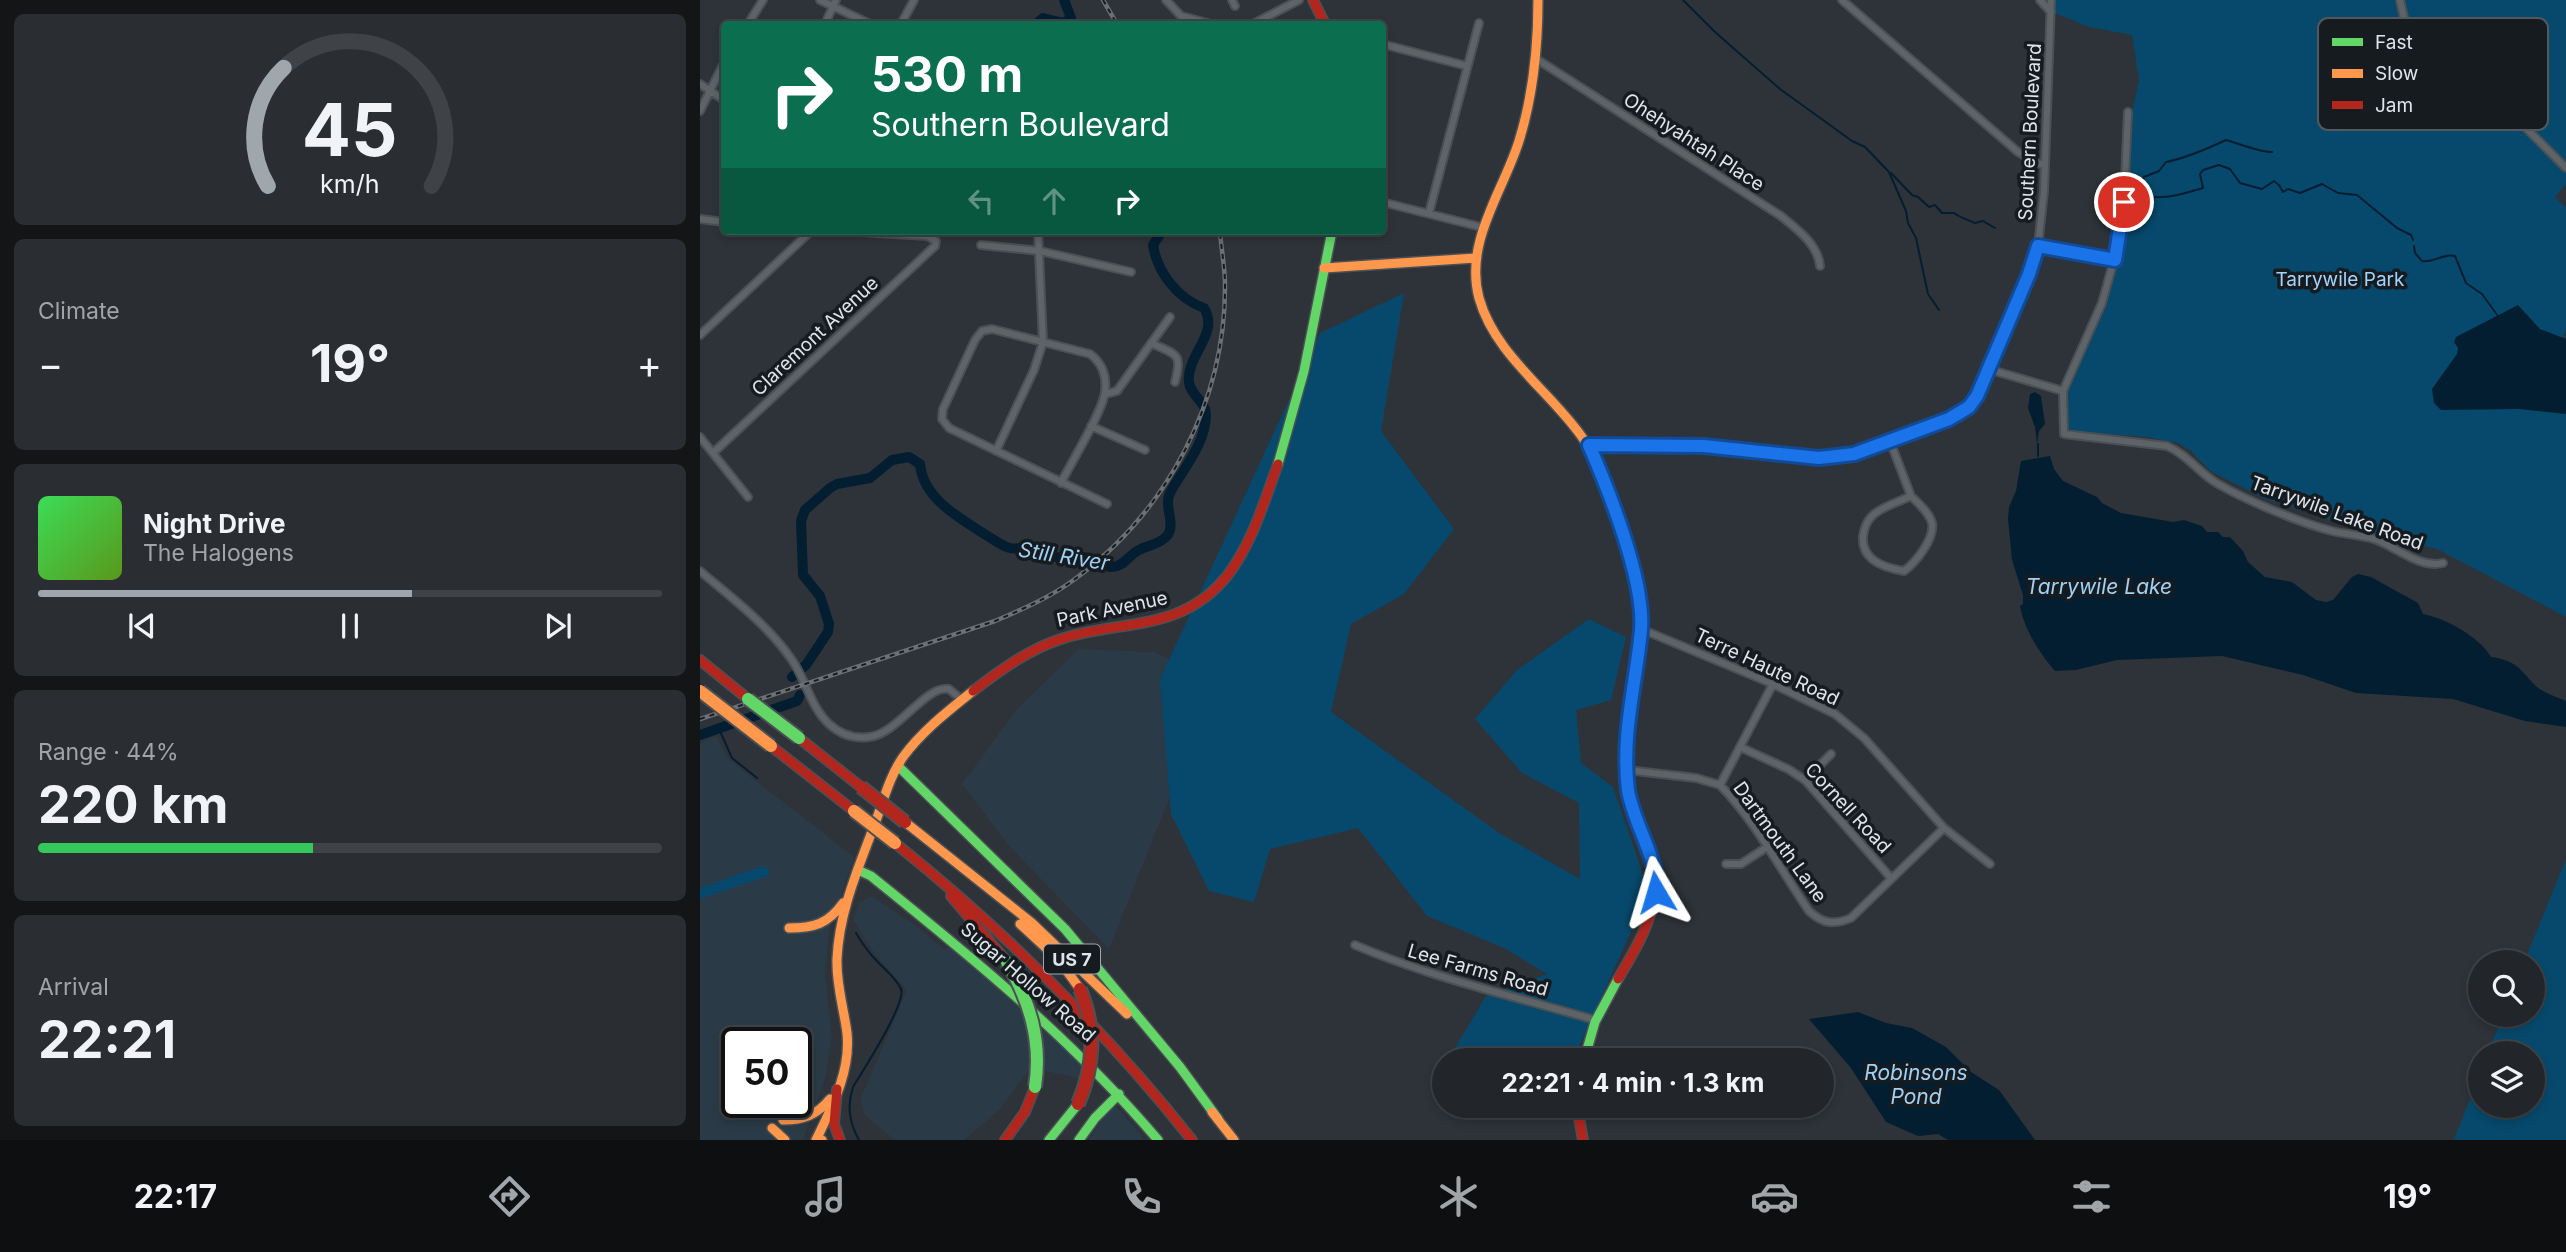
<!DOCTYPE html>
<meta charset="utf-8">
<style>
:root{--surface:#22262a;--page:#2a2e32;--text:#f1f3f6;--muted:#a2a5a8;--line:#3f4347;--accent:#a0a7ac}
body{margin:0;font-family:Inter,sans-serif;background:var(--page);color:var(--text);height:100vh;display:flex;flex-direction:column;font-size:26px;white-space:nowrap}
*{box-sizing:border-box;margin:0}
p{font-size:23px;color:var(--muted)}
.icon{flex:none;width:38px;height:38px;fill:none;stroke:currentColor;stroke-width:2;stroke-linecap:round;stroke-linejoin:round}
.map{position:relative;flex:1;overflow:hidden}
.details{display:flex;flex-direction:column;gap:14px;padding:14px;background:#131517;width:700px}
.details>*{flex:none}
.banner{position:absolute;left:21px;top:21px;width:665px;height:214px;border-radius:7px;box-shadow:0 4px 10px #0003,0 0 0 2px var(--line);background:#0b6e4f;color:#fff;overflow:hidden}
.fabs{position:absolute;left:1768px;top:950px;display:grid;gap:14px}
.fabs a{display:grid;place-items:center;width:77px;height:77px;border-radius:50%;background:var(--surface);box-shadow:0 4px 10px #0003,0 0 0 2px var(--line);font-size:35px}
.speed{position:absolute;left:21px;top:1027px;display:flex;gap:14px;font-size:35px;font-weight:700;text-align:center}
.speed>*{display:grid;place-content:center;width:91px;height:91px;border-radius:50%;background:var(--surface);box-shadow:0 4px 10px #0003,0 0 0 2px var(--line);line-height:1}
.speed .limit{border:4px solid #111;border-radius:10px;background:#fff;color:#111}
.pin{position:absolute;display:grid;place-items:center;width:60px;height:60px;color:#fff;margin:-30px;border:4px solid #fff;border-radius:50%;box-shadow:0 2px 7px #0007}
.me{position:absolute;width:77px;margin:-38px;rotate:353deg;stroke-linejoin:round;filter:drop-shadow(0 0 5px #0008)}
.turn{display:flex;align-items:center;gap:24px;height:147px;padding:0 35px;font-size:32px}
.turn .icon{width:91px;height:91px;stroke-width:2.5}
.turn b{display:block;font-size:49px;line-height:60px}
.lanes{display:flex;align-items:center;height:66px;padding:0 35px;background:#0003;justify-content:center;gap:35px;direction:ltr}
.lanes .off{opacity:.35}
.big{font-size:52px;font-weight:700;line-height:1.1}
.details .tile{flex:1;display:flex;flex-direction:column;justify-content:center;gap:10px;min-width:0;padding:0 24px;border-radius:10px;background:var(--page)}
.details .dial{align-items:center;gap:0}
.dial svg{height:182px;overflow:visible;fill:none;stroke:var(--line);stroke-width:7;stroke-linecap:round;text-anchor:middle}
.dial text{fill:var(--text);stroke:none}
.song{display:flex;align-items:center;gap:21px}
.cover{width:84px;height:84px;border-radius:10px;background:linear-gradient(135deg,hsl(130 70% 55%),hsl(90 70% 35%))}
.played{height:7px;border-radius:4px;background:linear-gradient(90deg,var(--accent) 60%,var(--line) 60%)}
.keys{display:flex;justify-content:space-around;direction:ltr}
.heat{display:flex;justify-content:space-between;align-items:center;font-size:38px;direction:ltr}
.charge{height:10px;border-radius:5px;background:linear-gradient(90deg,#34c759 44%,var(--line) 0)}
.trip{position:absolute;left:732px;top:1048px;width:402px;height:70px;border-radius:35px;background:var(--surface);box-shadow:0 4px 10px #0003,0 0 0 2px var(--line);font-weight:700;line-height:70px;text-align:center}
.menu{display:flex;height:112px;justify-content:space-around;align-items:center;background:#0e0f11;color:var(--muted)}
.menu .icon{width:49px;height:49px}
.menu .active{color:var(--accent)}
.menu b{font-size:32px;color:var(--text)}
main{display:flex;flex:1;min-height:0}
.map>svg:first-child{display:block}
</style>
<main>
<section class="details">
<div class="tile dial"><svg viewBox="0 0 100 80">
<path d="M14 69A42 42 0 1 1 86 69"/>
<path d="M14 69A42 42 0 0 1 21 17" stroke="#a0a7ac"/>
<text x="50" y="56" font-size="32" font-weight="700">45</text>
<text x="50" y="72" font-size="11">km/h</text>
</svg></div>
<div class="tile"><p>Climate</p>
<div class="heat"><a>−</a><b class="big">19°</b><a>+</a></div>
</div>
<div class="tile">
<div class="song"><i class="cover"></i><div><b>Night Drive</b><p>The Halogens</p></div></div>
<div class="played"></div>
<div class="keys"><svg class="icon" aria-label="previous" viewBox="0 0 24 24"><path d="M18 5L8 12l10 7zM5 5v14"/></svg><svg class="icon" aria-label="pause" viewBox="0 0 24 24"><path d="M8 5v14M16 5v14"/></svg><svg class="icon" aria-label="next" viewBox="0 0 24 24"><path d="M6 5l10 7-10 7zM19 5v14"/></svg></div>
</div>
<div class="tile"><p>Range · 44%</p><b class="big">220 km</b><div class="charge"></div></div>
<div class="tile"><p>Arrival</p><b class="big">22:21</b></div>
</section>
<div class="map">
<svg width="1866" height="1140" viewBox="0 0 1866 1140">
<rect width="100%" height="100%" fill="#2d3338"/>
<path fill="#2a3b47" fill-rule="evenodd" d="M379,649L455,652L540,697L491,744L409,949L310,847L262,784L318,708Z
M16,736L28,759L154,857L129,930L125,973L132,1037L126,1075L103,1140H0V744ZM37,1043H96V1102H37Z
M172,896L216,926L245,950L250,946L383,1066L379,1078L330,1068L300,1109L264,1140H195L164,1114L161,1098L207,990L175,954L153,920L160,902Z
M416,1106L445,1140H388L405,1114Z"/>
<path fill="#07496c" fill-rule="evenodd" d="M1353,0H1866V184L1855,197L1866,208V329L1862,342H1866V617L1737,549L1666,532L1563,498L1510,471L1491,451L1478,443L1447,437L1375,432L1365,428L1364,388L1394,328L1412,261L1425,198L1432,113L1439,80L1432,35L1389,27L1353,12ZM1703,32L1721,52L1738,62L1731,71L1692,42Z
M704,293L681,431L754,529L704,594L651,624L631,712L799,833L880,879L879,803L822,773L775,719L817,670L889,619L926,637L911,700L876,710L881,763L913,787L949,892L873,1060H748L786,996L847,974L804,948L727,916L658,828L570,849L554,902L509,891L471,814L460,679L620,333Z
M1866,859V1140H1754L1780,1073V1106H1832V1054L1788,1053L1803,1015H1832V962H1824Z
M62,866L69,869L68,876L0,899V888Z"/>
<path fill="#041e31" d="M1818,305L1840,329L1866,339V414L1819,409L1741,410L1734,403L1732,389L1757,354L1758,348L1754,342L1756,337Z
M1335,392L1341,396L1345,424L1339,431L1337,444L1335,427L1328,408L1330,394Z
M1350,456L1354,469L1363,481L1397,497L1402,503L1421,513L1473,522L1484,520L1502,526L1507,532H1518L1523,537H1530L1543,551L1548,562L1565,577L1592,582L1616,600L1626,602L1633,600L1652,577L1658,574L1671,577L1718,603L1723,614C1745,618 1780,637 1791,657C1813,660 1819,667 1832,682C1839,691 1855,697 1866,701V727L1825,721L1753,699L1656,693L1603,675L1522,656L1417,660L1376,670L1355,671C1340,654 1324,629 1320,606L1323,604V595L1312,560L1308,519L1309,507L1316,491L1321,461Z
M1158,1012L1186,1023L1212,1028L1246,1047L1271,1072L1299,1090L1335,1140H1248L1238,1134L1218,1136L1186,1122L1151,1068L1109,1019Z"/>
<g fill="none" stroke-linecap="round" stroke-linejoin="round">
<path stroke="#041e31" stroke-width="2" d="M983,0L1015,32L1080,89L1152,141L1165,147L1189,172L1206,211L1208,223L1216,238L1228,294L1239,310
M1572,152C1562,153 1537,143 1526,140C1507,149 1486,158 1466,162L1459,171L1444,177L1434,193C1457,202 1480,195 1503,188L1500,174L1503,170L1519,165L1530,169L1540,183L1562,189L1574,181L1579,185L1583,192L1588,189L1600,193L1622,184L1638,193L1657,195L1697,228L1711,235L1713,240
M1191,173L1212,195L1218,197L1229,207L1235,205L1242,213H1254C1259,217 1268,220 1275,223L1283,221L1295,228
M1714,246L1715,253L1722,261C1734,263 1744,253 1755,256L1766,283L1782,294L1798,316
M1338,444V456
M19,729L32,758L57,778
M156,933C162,943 168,952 176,960C184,969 196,978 201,989C207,1003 162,1072 153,1087C147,1106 149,1122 159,1140"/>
<path stroke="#041e31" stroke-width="10" d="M336,24L343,18L364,23L371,18L364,0
M92,677L106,665L128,632L129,624L120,596L103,575L101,521L105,510L130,488L137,484L170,478L192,460L209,457L220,464C223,499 260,518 286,535C293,539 302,546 310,548C314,549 320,548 325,548C338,550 349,556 361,558C370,560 379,555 388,558C396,560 403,567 412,567C423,567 429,555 439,550C448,545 459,545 467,536C477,524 462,505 471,491C484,468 506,443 506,414C506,402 490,395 489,382C486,355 520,334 504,308C478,299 457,272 453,245L462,231
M0,735L97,701L100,695"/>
<g stroke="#4b5054" stroke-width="10">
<path id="street" d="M120,0L170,24
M466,0L481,16L511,24
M532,0L535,6
M1142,0L1318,152L1337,163L1345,165
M1340,0L1351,12
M1700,0L1709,40L1715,47L1751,63L1779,81L1866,168
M48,24L63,0
M125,24L136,0
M201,24L214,0
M553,24L599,0
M682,44L767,66
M835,58L1081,216C1097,229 1118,244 1120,266
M0,84L24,100
M0,111L24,63
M1428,112L1424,202L1419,242L1402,303L1363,391L1364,434L1467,446C1488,455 1499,473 1518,484C1548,501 1598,522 1632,531C1645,534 1660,535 1674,539C1695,546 1720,569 1743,563
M682,202L785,228
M729,213L779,23
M0,219L24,222
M281,245L340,251L431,272
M1338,246L1415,260
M0,335L111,231
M451,343C476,355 483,352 475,382
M1288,369L1363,391
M406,394L417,391L470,317
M391,426L445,450
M0,437L48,497
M1190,441L1211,496
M889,445H983L1119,458L1154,454L1249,419L1269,407L1277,396L1329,274L1338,246L1344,191L1351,0
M296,451L334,370L343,342L338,231
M13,453L235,246L236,241L227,236L143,231
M361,483C371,463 403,411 405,392C407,376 402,363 390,354L292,329L282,331L275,340L243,409L242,419L249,428L407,504
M1211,496C1218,503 1229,512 1232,523C1235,539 1215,563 1204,571C1184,568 1161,560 1163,536C1164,529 1167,521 1172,516C1182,506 1199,502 1211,496Z
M0,571C32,598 68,625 92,660C106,680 111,708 129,724C140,734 154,739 169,737C198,734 225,685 249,689L262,700
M941,629L1073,684L1135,714L1164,738L1244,828L1290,864
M1040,747L1088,769L1105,780L1191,878
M927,770L996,778L1020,785L1073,684
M1105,780L1131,754
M1020,785C1056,822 1080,869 1109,911C1123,924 1134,925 1151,918L1244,828
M1026,864H1041L1067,847
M655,945C732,978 814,996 895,1020"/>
</g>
<g stroke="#4b5054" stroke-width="12">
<path id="fast" d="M578,464L604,371L632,231
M198,766L365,929L480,1067L518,1119
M158,870L171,876C273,958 373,1040 458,1140
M884,1060L895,1022L918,979
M349,1140L378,1104
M379,1140L395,1118L419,1094"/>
</g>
<g stroke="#4b5054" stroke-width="12">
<path id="slow" d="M838,0C838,47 833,96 819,141C803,192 764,242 779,298C795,355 849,390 882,437C900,463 911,495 920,524
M624,268L776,258
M205,822L332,923L427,1014
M320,924L359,960L380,989
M89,928C114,928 128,924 143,903
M512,1112L534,1140
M83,1120C103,1120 117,1115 130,1099
M72,1128L85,1140
M118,1138L122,1140
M116,1140C132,1107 151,1071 147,1033C144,1009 136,985 137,959C139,912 158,869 174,826C183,803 189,777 203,757C222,731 248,711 273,691"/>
</g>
<g stroke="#4b5054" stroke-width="12">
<path id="jam" d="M613,0L625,24
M0,660L48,699
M273,691C299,671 329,649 361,639C422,619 481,633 527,576C552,544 564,502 578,464
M99,738L161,787
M71,746L154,811
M195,843C307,933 403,1028 492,1140
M251,896L307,962
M918,979C934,952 952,923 955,891C957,855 933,823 928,788C920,734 939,682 941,629C943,593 931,558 920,524
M137,1089L134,1124L140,1140
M877,1106L883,1140
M305,1140L325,1112L335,1087"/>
</g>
<use href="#street" stroke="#5e6368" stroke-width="6"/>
<use href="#fast" stroke="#63d668" stroke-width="9"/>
<use href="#slow" stroke="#ff974d" stroke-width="9"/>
<use href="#jam" stroke="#b3261e" stroke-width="9"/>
<g stroke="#6c7074" stroke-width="4.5">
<path id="rail" d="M403,0L417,24
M0,719L295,621C323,609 351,597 375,579C468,511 526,400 525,284C525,267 521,248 520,231"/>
</g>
<use href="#rail" stroke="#161b1f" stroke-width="2" stroke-dasharray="5" stroke-linecap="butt"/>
<g stroke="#4b5054" stroke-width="16" stroke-linecap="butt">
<path id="fast-bridge" d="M48,699L99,738
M307,962C330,1002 342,1041 335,1087"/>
</g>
<g stroke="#4b5054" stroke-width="16" stroke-linecap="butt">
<path id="slow-bridge" d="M0,691L71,746
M154,811L195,843"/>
</g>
<g stroke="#4b5054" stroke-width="16" stroke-linecap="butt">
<path id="jam-bridge" d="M161,787L205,822
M378,1104C395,1064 396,1029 380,989"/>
</g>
<use href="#fast-bridge" stroke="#63d668" stroke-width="12"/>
<use href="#slow-bridge" stroke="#ff974d" stroke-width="12"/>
<use href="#jam-bridge" stroke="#b3261e" stroke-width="12"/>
</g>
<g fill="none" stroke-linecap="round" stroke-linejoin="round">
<g stroke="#114b97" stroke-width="18">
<path id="route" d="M956,892C960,862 933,823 928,790C921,735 936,684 941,630C945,581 909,491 889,445L1004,446L1119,458L1154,454L1249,419L1269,407L1277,396L1329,274L1338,246L1415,260L1424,202"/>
</g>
<use href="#route" stroke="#1a73e8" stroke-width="12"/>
</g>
<g text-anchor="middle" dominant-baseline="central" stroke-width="7" stroke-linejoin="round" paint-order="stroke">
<rect fill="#161b1f" stroke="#a2a8ae" stroke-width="2" x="344" y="944.5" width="56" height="29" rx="5"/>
<g font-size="18" font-weight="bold" fill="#dee5eb">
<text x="372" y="959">US 7</text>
</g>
<g font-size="19" fill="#dee5eb" stroke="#161b1f">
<text transform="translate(1330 132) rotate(-87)">Southern Boulevard</text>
<text transform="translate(994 142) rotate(33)">Ohehyahtah Place</text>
<text transform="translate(115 336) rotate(-43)">Claremont Avenue</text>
<text transform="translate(1637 513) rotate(20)">Tarrywile Lake Road</text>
<text transform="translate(412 609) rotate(-12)">Park Avenue</text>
<text transform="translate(1067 667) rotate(25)">Terre Haute Road</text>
<text transform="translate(1148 808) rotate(47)">Cornell Road</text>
<text transform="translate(1080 842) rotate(54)">Dartmouth Lane</text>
<text transform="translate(778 970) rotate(16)">Lee Farms Road</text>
<text transform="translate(328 982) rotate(41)">Sugar Hollow Road</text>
</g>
<g font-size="19" fill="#a3d5fa" stroke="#161b1f">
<text x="1640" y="279">Tarrywile Park</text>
</g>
<g font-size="21" font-style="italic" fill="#9fd1f6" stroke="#161b1f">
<text transform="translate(364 556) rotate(9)">Still River</text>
<text x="1399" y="586">Tarrywile Lake</text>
<text x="1216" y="1072">Robinsons<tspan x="1216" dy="24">Pond</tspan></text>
</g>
</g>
<rect x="1618" y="18" width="230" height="112" rx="10" fill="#161b1f" stroke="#52585c" stroke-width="2"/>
<rect x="1632" y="38" width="31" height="8" fill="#63d668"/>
<rect x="1632" y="69" width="31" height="9" fill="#ff974d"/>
<rect x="1632" y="101" width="31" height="8" fill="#b3261e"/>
<g font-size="19" fill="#dee5eb">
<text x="1675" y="49">Fast</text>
<text x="1675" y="80">Slow</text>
<text x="1675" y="112">Jam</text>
</g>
</svg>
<div class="fabs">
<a><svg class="icon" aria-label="search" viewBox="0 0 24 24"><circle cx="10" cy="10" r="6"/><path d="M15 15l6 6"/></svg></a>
<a><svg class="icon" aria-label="layers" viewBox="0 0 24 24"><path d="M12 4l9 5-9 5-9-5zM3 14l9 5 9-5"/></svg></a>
</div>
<div class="speed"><div class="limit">50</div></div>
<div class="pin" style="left:1424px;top:202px;background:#d93025"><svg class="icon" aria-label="arrive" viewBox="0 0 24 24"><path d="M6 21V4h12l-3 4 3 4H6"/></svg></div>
<svg class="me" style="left:956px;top:892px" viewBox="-20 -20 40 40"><path d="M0-17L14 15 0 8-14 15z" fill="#1a73e8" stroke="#fff" stroke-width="4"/></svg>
<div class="trip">22:21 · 4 min · 1.3 km</div>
<div class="banner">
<div class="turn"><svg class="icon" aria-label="right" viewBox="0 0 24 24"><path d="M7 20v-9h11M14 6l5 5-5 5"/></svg><div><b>530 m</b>Southern Boulevard</div></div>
<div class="lanes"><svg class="icon off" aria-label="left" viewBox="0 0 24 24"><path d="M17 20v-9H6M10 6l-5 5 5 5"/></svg><svg class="icon off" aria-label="ahead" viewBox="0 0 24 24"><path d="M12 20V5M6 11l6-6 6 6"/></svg><svg class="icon" aria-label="right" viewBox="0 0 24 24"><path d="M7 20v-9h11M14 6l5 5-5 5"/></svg></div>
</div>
</div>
</main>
<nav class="menu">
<b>22:17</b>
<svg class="icon active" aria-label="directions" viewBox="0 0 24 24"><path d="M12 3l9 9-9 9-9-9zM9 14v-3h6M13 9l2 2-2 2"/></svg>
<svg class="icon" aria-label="music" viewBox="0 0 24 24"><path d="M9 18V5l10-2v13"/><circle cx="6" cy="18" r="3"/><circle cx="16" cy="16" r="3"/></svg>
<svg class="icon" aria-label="phone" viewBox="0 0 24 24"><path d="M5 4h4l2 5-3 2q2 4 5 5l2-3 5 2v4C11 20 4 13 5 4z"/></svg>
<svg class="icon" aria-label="climate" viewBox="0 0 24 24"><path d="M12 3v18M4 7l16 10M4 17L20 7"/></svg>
<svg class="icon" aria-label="car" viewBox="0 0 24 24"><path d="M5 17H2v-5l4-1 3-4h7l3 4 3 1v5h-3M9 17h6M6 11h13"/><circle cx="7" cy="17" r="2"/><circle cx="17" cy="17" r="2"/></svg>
<svg class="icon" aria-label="filters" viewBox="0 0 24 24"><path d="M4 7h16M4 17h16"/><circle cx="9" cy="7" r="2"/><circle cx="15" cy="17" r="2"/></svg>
<b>19°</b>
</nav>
